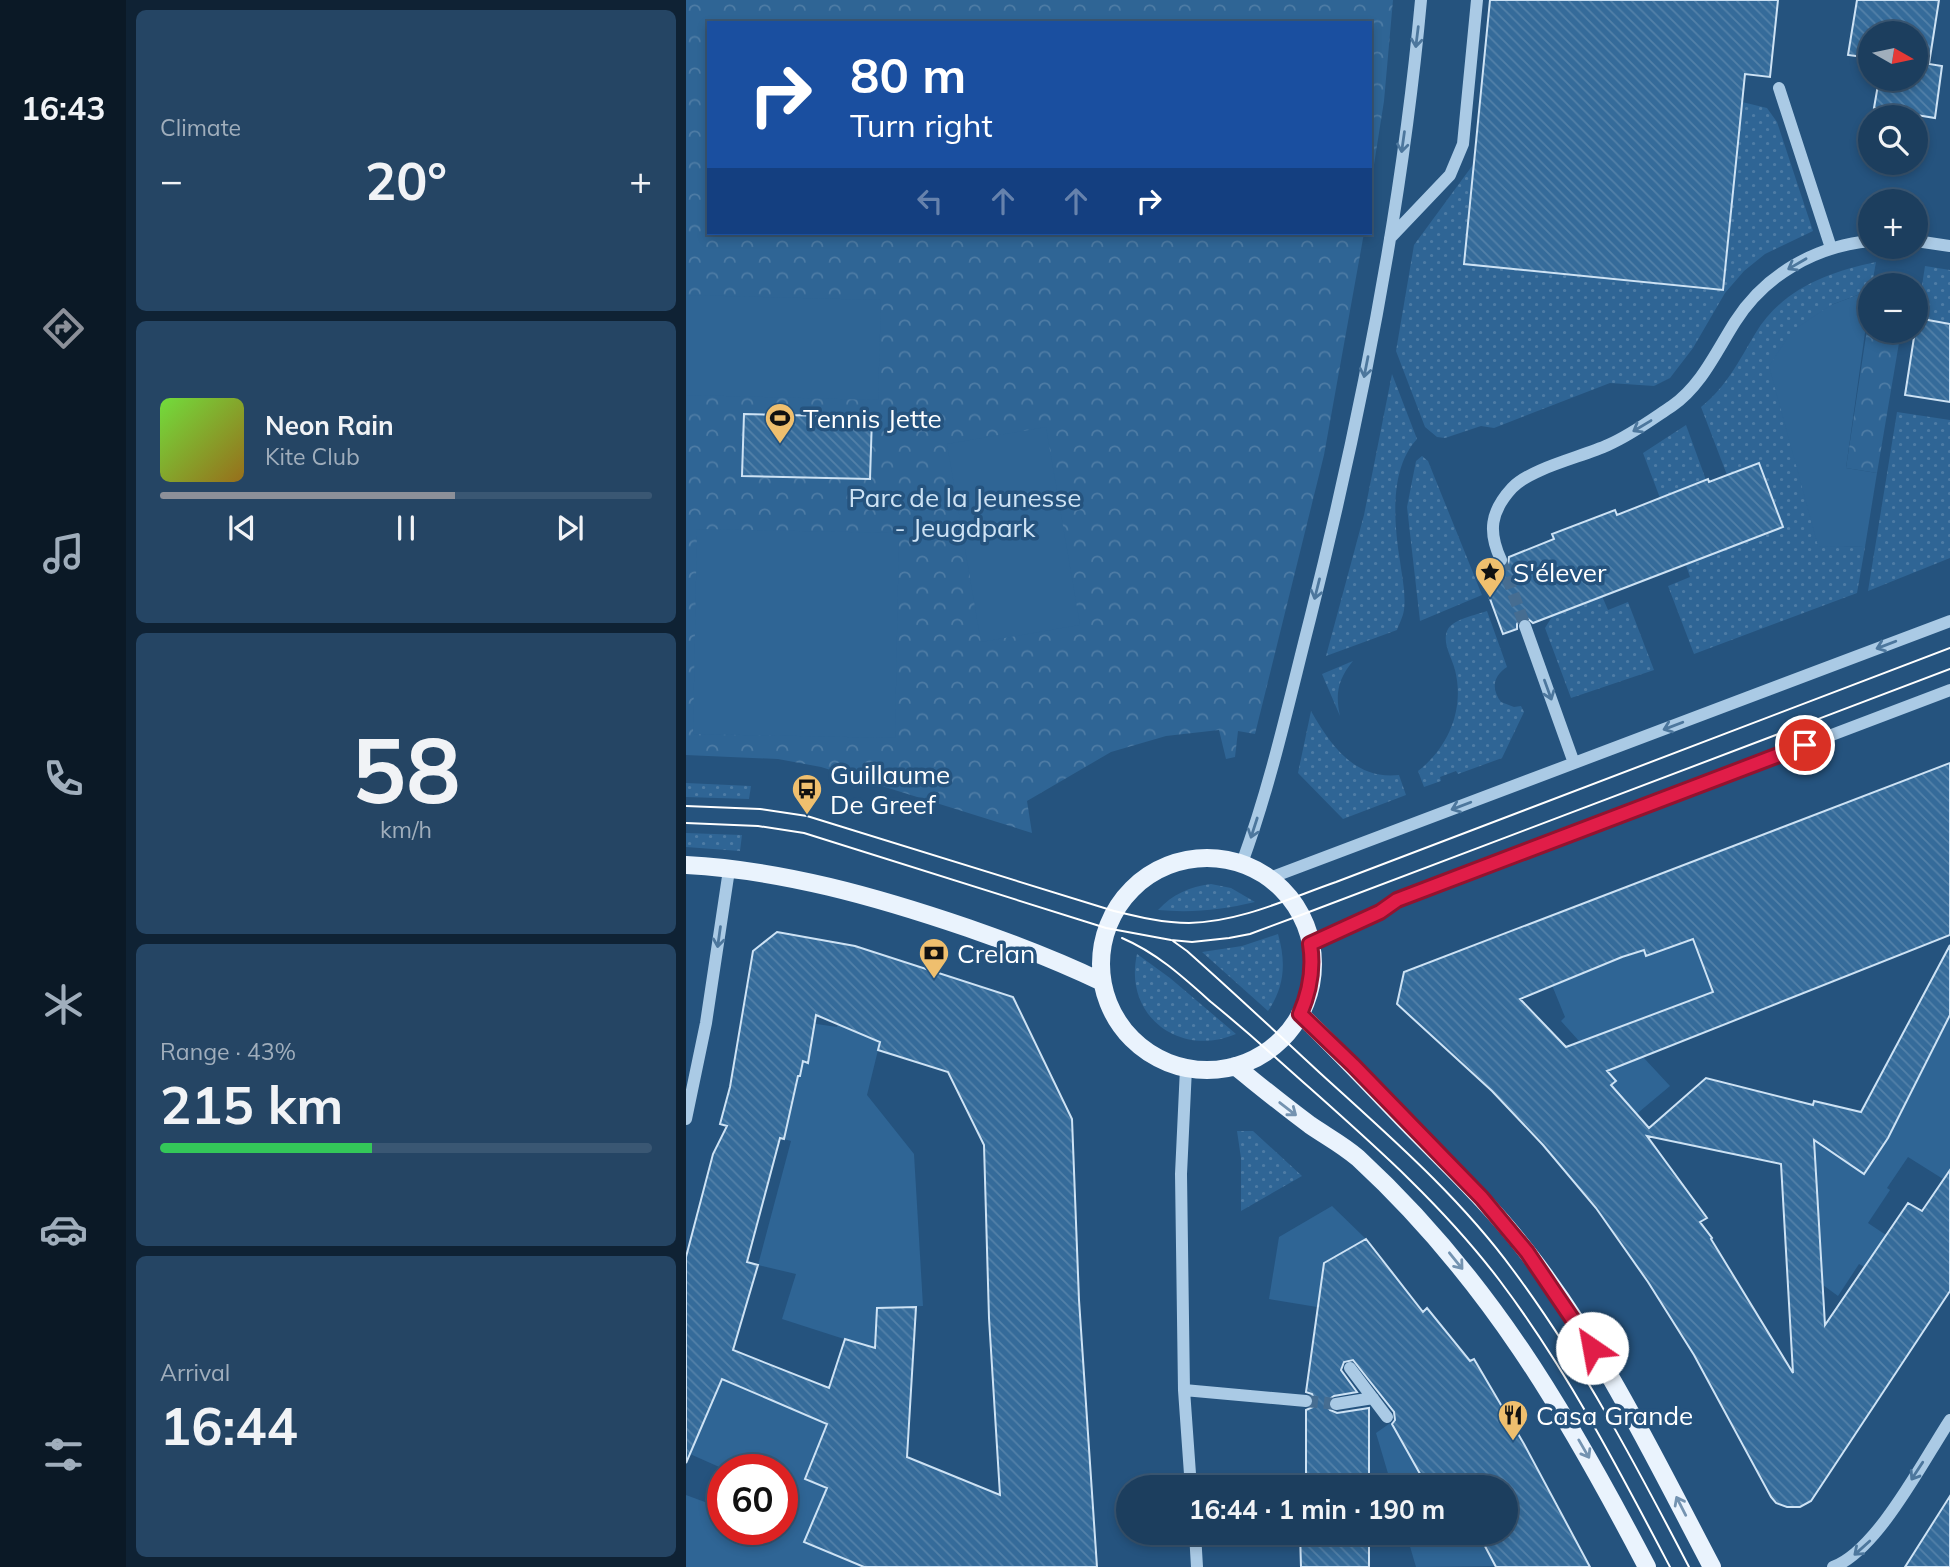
<!DOCTYPE html>
<meta charset="utf-8">
<style>
:root{--surface:#1c3e5e;--page:#254564;--text:#f1f3f6;--muted:#a0aebc;--line:#3a5773;--accent:#8c9099}
body{margin:0;font-family:Mulish,sans-serif;background:var(--page);color:var(--text);height:100vh;display:flex;flex-direction:column;font-size:26px;white-space:nowrap}
*{box-sizing:border-box;margin:0}
p{font-size:23px;color:var(--muted)}
.icon{flex:none;width:38px;height:38px;fill:none;stroke:currentColor;stroke-width:2;stroke-linecap:round;stroke-linejoin:round}
.map{position:relative;flex:1;overflow:hidden}
.side{display:flex;flex-direction:column;gap:10px;padding:10px;background:#0f2234;width:560px}
.side>*{flex:none}
.hud{position:absolute;left:21px;top:21px;width:665px;height:214px;border-radius:0px;box-shadow:0 4px 10px #0003,0 0 0 2px var(--line);background:#1a4fa0;color:#fff;overflow:hidden}
.needle{width:46px;rotate:99deg}
.buttons{position:absolute;left:1172px;top:21px;display:grid;gap:14px}
.buttons a{display:grid;place-items:center;width:70px;height:70px;border-radius:50%;background:var(--surface);box-shadow:0 4px 10px #0003,0 0 0 2px var(--line);font-size:35px}
.speed{position:absolute;left:21px;top:1454px;display:flex;gap:14px;font-size:35px;font-weight:700;text-align:center}
.speed>*{display:grid;place-content:center;width:91px;height:91px;border-radius:50%;background:var(--surface);box-shadow:0 4px 10px #0003,0 0 0 2px var(--line);line-height:1}
.speed .limit{border:10px solid #d22;background:#fff;color:#111}
.pin{position:absolute;display:grid;place-items:center;width:60px;height:60px;color:#fff;margin:-30px;border:4px solid #fff;border-radius:50%;box-shadow:0 2px 7px #0007}
.me{position:absolute;width:77px;margin:-38px;rotate:327deg;stroke-linejoin:round;filter:drop-shadow(0 0 5px #0008)}
.turn{display:flex;align-items:center;gap:24px;height:147px;padding:0 28px;font-size:32px}
.turn .icon{width:91px;height:91px;stroke-width:2.5}
.turn b{display:block;font-size:49px;line-height:60px}
.lanes{display:flex;align-items:center;height:66px;padding:0 28px;background:#0003;justify-content:center;gap:35px;direction:ltr}
.lanes .off{opacity:.35}
.big{font-size:52px;font-weight:700;line-height:1.1}
.side .tile{flex:1;display:flex;flex-direction:column;justify-content:center;gap:10px;min-width:0;padding:0 24px;border-radius:10px;background:var(--page)}
.side .dial{align-items:center;gap:0}
.dial b{font-size:91px;line-height:1}
.song{display:flex;align-items:center;gap:21px}
.cover{width:84px;height:84px;border-radius:10px;background:linear-gradient(135deg,hsl(100 70% 55%),hsl(40 70% 35%))}
.played{height:7px;border-radius:4px;background:linear-gradient(90deg,var(--accent) 60%,var(--line) 60%)}
.keys{display:flex;justify-content:space-around;direction:ltr}
.heat{display:flex;justify-content:space-between;align-items:center;font-size:38px;direction:ltr}
.charge{height:10px;border-radius:5px;background:linear-gradient(90deg,#34c759 43%,var(--line) 0)}
.trip{position:absolute;left:430px;top:1475px;width:402px;height:70px;border-radius:35px;background:var(--surface);box-shadow:0 4px 10px #0003,0 0 0 2px var(--line);font-weight:700;line-height:70px;text-align:center}
main{display:flex;flex:1;min-height:0}
.tab-bar{display:flex;flex-direction:column;width:126px;justify-content:space-around;align-items:center;background:#0b1926;color:var(--muted)}
.tab-bar .icon{width:49px;height:49px}
.tab-bar .on{color:var(--accent)}
.tab-bar b{font-size:32px;color:var(--text)}
.map>svg:first-child{display:block}
</style>
<main>
<nav class="tab-bar">
<b>16:43</b>
<svg class="icon on" aria-label="directions" viewBox="0 0 24 24"><path d="M12 3l9 9-9 9-9-9zM9 14v-3h6M13 9l2 2-2 2"/></svg>
<svg class="icon" aria-label="music" viewBox="0 0 24 24"><path d="M9 18V5l10-2v13"/><circle cx="6" cy="18" r="3"/><circle cx="16" cy="16" r="3"/></svg>
<svg class="icon" aria-label="phone" viewBox="0 0 24 24"><path d="M5 4h4l2 5-3 2q2 4 5 5l2-3 5 2v4C11 20 4 13 5 4z"/></svg>
<svg class="icon" aria-label="climate" viewBox="0 0 24 24"><path d="M12 3v18M4 7l16 10M4 17L20 7"/></svg>
<svg class="icon" aria-label="car" viewBox="0 0 24 24"><path d="M5 17H2v-5l4-1 3-4h7l3 4 3 1v5h-3M9 17h6M6 11h13"/><circle cx="7" cy="17" r="2"/><circle cx="17" cy="17" r="2"/></svg>
<svg class="icon" aria-label="filters" viewBox="0 0 24 24"><path d="M4 7h16M4 17h16"/><circle cx="9" cy="7" r="2"/><circle cx="15" cy="17" r="2"/></svg>
</nav>
<section class="side">
<div class="tile"><p>Climate</p>
<div class="heat"><a>−</a><b class="big">20°</b><a>+</a></div>
</div>
<div class="tile">
<div class="song"><i class="cover"></i><div><b>Neon Rain</b><p>Kite Club</p></div></div>
<div class="played"></div>
<div class="keys"><svg class="icon" aria-label="previous" viewBox="0 0 24 24"><path d="M18 5L8 12l10 7zM5 5v14"/></svg><svg class="icon" aria-label="pause" viewBox="0 0 24 24"><path d="M8 5v14M16 5v14"/></svg><svg class="icon" aria-label="next" viewBox="0 0 24 24"><path d="M6 5l10 7-10 7zM19 5v14"/></svg></div>
</div>
<div class="tile dial"><b>58</b><p>km/h</p></div>
<div class="tile"><p>Range · 43%</p><b class="big">215 km</b><div class="charge"></div></div>
<div class="tile"><p>Arrival</p><b class="big">16:44</b></div>
</section>
<div class="map">
<svg width="1264" height="1567" viewBox="0 0 1264 1567">
<defs>
<pattern id="grass-dots" width="8" height="8" patternUnits="userSpaceOnUse" patternTransform="scale(1.75)"><rect width="8" height="8" fill="#2f6595"/><path d="M2 2h.1M6 6h.1" fill="none" stroke="#4e7ca5" stroke-width="1.8" stroke-linecap="round"/></pattern>
<pattern id="park-crowns" width="20" height="18" patternUnits="userSpaceOnUse" patternTransform="scale(1.75)"><rect width="20" height="18" fill="#2f6595"/><path d="M2 6a3 3 0 1 1 6 0M12 15a3 3 0 1 1 6 0" fill="none" stroke="#4e7ca5"/></pattern>
<pattern id="building-back-hatch" width="6" height="6" patternUnits="userSpaceOnUse" patternTransform="scale(1.75)"><rect width="6" height="6" fill="#356b9a"/><path d="M-1 5l2 2M0 0l6 6M5-1l2 2" fill="none" stroke="#5381a9"/></pattern>
</defs>
<rect width="100%" height="100%" fill="#25537e"/>
<path fill="url(#grass-dots)" d="M1056,102L1081,108L1091,122L1127,231L1079,254L1058,271L1039,293L1007,348L984,378L968,386L924,383L808,428L795,426L759,438L751,437L739,427L710,351L728,245L789,162L778,264L1037,289Z
M1190,262L1185,290L1145,305L1132,545L1179,547L1171,593L1008,654L982,586L1004,577L1000,565L1097,527L1073,463L1041,475L1015,407C1040,387 1053,361 1069,334C1096,289 1142,272 1190,262Z
M1239,266L1264,270V324L1231,318Z
M706,374L731,439C703,469 708,523 714,561C716,577 720,593 718,610C717,617 713,624 711,630L640,656L678,515Z
M1211,412L1264,420V558L1182,591Z
M1000,425L1020,480L974,498L957,453Z
M736,456L742,461L796,595L734,621L721,507L730,461Z
M916,596L922,610L942,602L968,670L885,698L859,628L867,615Z
M801,611L821,667C807,676 805,689 815,702L828,707L835,706L838,712L816,758L772,774L770,771L754,777L755,781L738,787L732,771C762,748 779,709 769,670C766,657 755,642 762,629C768,619 790,615 801,611Z
M667,661C652,679 649,694 654,716L636,674Z
M625,711C645,746 669,780 713,775L720,795L657,819L612,773Z
M0,783L65,786L63,799L0,797Z
M0,833L56,835L54,851L0,847Z
M525,884L545,888L569,902C536,910 506,913 472,910C487,894 503,887 525,884Z
M592,934C600,962 599,986 582,1011L516,952L556,946Z
M451,954L484,978L550,1034C494,1058 437,1016 451,954Z
M551,1131H567L616,1176L555,1211V1158Z"/>
<path fill="url(#park-crowns)" d="M0,0H707L698,101L684,190V23H23V233H678L638,455L569,734L552,731L549,757L540,759L533,730L480,736L425,752L341,801L346,833L135,767L92,759L0,755Z
M1185,303V331H1215L1191,473L1160,468Z"/>
<path fill="#2f6595" d="M1185,290L1160,468L1191,473L1179,547L1132,546L1083,366L1106,331L1145,305Z
M0,295L195,300L192,400L0,395Z
M360,427L394,625L295,642L261,444Z
M11,529L213,533L209,738L7,734Z
M1004,932L1028,992L931,1029L984,1086L947,1117L946,1108L925,1085L929,1081L875,1021L879,1017L863,978L933,950L937,958L958,950L961,956L985,947Z
M1264,1015V1170L1257,1179L1222,1157L1201,1188L1204,1190L1182,1223L1200,1235L1179,1267L1173,1264L1152,1296L1137,1285L1128,1140L1179,1173L1202,1138Z
M153,1018L163,1029L194,1042L181,1095L228,1154L237,1306L191,1308L189,1349L96,1319L110,1274L72,1265L105,1141L98,1139L107,1098L105,1075L114,1076L117,1061L122,1062L125,1045L121,1043L124,1023L151,1027Z
M646,1206L680,1239L638,1263L631,1307L583,1299L593,1237Z
M35,1378L164,1434L118,1542L178,1567H0V1495L27,1505L37,1479V1530H96V1470H40L4,1454Z
M720,1412L742,1487H706L690,1433Z
M720,1533H765L768,1537L776,1533H792L809,1566L730,1567Z"/>
<path fill="url(#building-back-hatch)" stroke="#cde2f4" stroke-width="2" fill-rule="evenodd" d="M804,0H1092L1084,77L1059,74L1037,290L778,264Z
M1171,0H1253L1243,64L1256,66L1249,118L1188,108L1193,79H1230V33H1185V58L1162,55Z
M1231,318L1264,324V402L1219,395Z
M58,414L186,417L184,479L56,476Z
M1073,463L1097,527L847,623L841,618H835L831,624V629L817,634L793,569L807,564L810,567L818,568L822,565L823,557L868,539L866,534L929,510L931,515L1022,479L1023,482Z
M1264,763V935L921,1071L930,1081L925,1085L963,1128L1020,1078L1127,1105L1128,1101L1175,1112L1264,945V1015L1202,1138L1178,1174L1128,1140L1139,1325L1222,1203L1236,1211L1264,1170V1291L1125,1501L1114,1507H1101L1090,1503L1085,1497L1008,1355L962,1282L910,1208L857,1145L806,1091L711,1004L718,972ZM1007,939L1027,992L880,1047L834,999L936,957L958,950L960,956ZM961,1136L1095,1164L1107,1373L1025,1239L1026,1238L1014,1222L1021,1218Z
M91,932L169,946L327,997L386,1119L393,1300L411,1567H178L118,1542L141,1488L119,1479L141,1424L36,1379L0,1463V1257L27,1154L41,1126L34,1124L44,1087L67,951ZM130,1015L194,1042L192,1050L262,1072L298,1145L303,1318L314,1495L221,1457L230,1307L191,1308L189,1348L159,1339L143,1388L47,1350L72,1265L61,1262L94,1138L98,1139L112,1076H114L117,1061L122,1063Z
M680,1239L737,1312L741,1308L784,1361L788,1359L838,1444L904,1567H810L792,1533H821V1488H742L706,1424L709,1420L708,1412L667,1360L658,1362L655,1370L671,1392L648,1396L642,1400L641,1405L644,1410L651,1413L683,1408V1488H620V1410L627,1407L629,1401L626,1394L620,1392L638,1263Z
M1264,1496V1567H1219Z
M614,1533H683V1567H615Z"/>
<g fill="none" stroke-linecap="round" stroke-linejoin="round">
<path stroke="#466d91" stroke-width="12" stroke-dasharray="12 6" stroke-linecap="butt" d="M815,560L839,626
M620,1401L650,1404"/>
<path stroke="#aacae5" stroke-width="12" d="M1093,88L1145,248
M704,238L764,175L777,144L791,0
M1230,241L1264,246
M815,560C802,532 804,512 826,488C845,468 896,457 922,445C945,435 965,420 986,406C1015,386 1030,352 1049,322C1079,275 1129,246 1185,241
M839,626L888,763
M556,863C585,784 603,701 624,619C675,416 716,209 735,0
M584,878L1264,621
M624,944L694,912L711,900L1264,690
M500,1068L495,1174L498,1390L505,1488
M0,1119L20,1023L43,870
M664,1368L701,1417
M498,1390L620,1401
M650,1404L687,1398
M509,1533L511,1567
M1147,1567C1191,1551 1237,1461 1264,1420"/>
<path stroke="#eaf3fd" stroke-width="18" d="M415 964a106 106 0 1 1 212 0a106 106 0 1 1-212 0Z
M0,865C96,870 191,897 282,928C328,944 372,961 416,982
M614,1014C651,1049 686,1087 722,1124C763,1166 805,1205 841,1252C916,1348 969,1459 1026,1567
M549,1066C574,1086 598,1106 624,1125C640,1136 657,1145 672,1158C802,1278 880,1412 961,1567"/>
<path stroke="#fff" stroke-width="2" d="M0,806L74,809L121,816L428,911C453,917 478,923 503,923C554,922 604,898 650,882L1264,648
M0,823L72,826L118,833L420,928L485,940L506,942L543,938L564,934L615,915L1264,669
M436,938C471,953 497,977 525,1002C547,1020 568,1038 589,1057C668,1128 750,1196 814,1281C881,1370 932,1468 984,1567
M487,941L501,951C546,991 590,1032 634,1073C702,1135 773,1196 827,1270C896,1363 950,1465 1003,1567"/>
</g>
<defs><path id="oneway-shaft" d="M-6 0H5M1.5-3L5.5 0L1.5 3" fill="none" stroke-width="1.6" stroke-linecap="round" stroke-linejoin="round" transform="scale(1.75)"/></defs>
<g stroke="#4d779d">
<use href="#oneway-shaft" transform="translate(731 37) rotate(97)"/>
<use href="#oneway-shaft" transform="translate(717 142) rotate(98)"/>
<use href="#oneway-shaft" transform="translate(1111 264) rotate(150)"/>
<use href="#oneway-shaft" transform="translate(680 367) rotate(101)"/>
<use href="#oneway-shaft" transform="translate(956 426) rotate(149)"/>
<use href="#oneway-shaft" transform="translate(631 589) rotate(104)"/>
<use href="#oneway-shaft" transform="translate(1200 645) rotate(159)"/>
<use href="#oneway-shaft" transform="translate(862 690) rotate(70)"/>
<use href="#oneway-shaft" transform="translate(987 726) rotate(159)"/>
<use href="#oneway-shaft" transform="translate(775 806) rotate(159)"/>
<use href="#oneway-shaft" transform="translate(568 828) rotate(108)"/>
<use href="#oneway-shaft" transform="translate(33 937) rotate(98)"/>
<use href="#oneway-shaft" transform="translate(1231 1471) rotate(123)"/>
<use href="#oneway-shaft" transform="translate(1176 1548) rotate(138)"/>
</g>
<g stroke="#7493b1">
<use href="#oneway-shaft" transform="translate(602 1109) rotate(38)"/>
<use href="#oneway-shaft" transform="translate(770 1261) rotate(51)"/>
<use href="#oneway-shaft" transform="translate(898 1449) rotate(60)"/>
<use href="#oneway-shaft" transform="translate(995 1506) rotate(-117)"/>
</g>
<g fill="none" stroke-linecap="round" stroke-linejoin="round">
<g stroke="#92132f" stroke-width="18">
<path id="route" d="M906,1348L841,1252L796,1198L667,1065L614,1014C624,991 628,969 624,944L694,912L711,900L1119,745"/>
</g>
<use href="#route" stroke="#e11d48" stroke-width="12"/>
</g>
<defs>
<g id="stadium-pin" transform="scale(1.575)"><path d="M0 17L-7.5 6A9.5 9.5 0 1 1 7.5 6Z" fill="#efbf6e" stroke="#25537e"/><path d="M0-5a6.5 5 0 1 0 0 10a6.5 5 0 1 0 0-10ZM-3.5-1.8h7v3.6h-7Z" fill="#111"/></g>
<g id="sight-pin" transform="scale(1.575)"><path d="M0 17L-7.5 6A9.5 9.5 0 1 1 7.5 6Z" fill="#efbf6e" stroke="#25537e"/><path d="M0-6L1.8-2.2L6-1.7L2.9 1.2L3.7 5.4L0 3.3L-3.7 5.4L-2.9 1.2L-6-1.7L-1.8-2.2Z" fill="#111"/></g>
<g id="bus-pin" transform="scale(1.575)"><path d="M0 17L-7.5 6A9.5 9.5 0 1 1 7.5 6Z" fill="#efbf6e" stroke="#25537e"/><path d="M-5-6H5V4H4V6H2V4H-2V6H-4V4H-5ZM-3.5-4V0h7V-4ZM-3.5 1.2v1.5H-2V1.2ZM2 1.2v1.5H3.5V1.2Z" fill="#111"/></g>
<g id="bank-pin" transform="scale(1.575)"><path d="M0 17L-7.5 6A9.5 9.5 0 1 1 7.5 6Z" fill="#efbf6e" stroke="#25537e"/><path d="M-6-4H6V4H-6ZM0-2.3a2.3 2.3 0 1 0 0 4.6a2.3 2.3 0 1 0 0-4.6Z" fill="#111"/></g>
<g id="restaurant-pin" transform="scale(1.575)"><path d="M0 17L-7.5 6A9.5 9.5 0 1 1 7.5 6Z" fill="#efbf6e" stroke="#25537e"/><path d="M-5-6h1v4h1v-4h1v4h1v-4h1v5L-1.5 .5V6h-2V.5L-5-1ZM5-6V6H3V1.5H1.5Q1.5-4 5-6Z" fill="#111"/></g>
</defs>
<g fill-rule="evenodd">
<use href="#stadium-pin" x="94" y="418"/>
<use href="#sight-pin" x="804" y="572"/>
<use href="#bus-pin" x="121" y="789"/>
<use href="#bank-pin" x="248" y="953"/>
<use href="#restaurant-pin" x="827" y="1415"/>
</g>
<g text-anchor="middle" dominant-baseline="central" stroke-width="7" stroke-linejoin="round" paint-order="stroke">
<g font-size="26" fill="#fff" stroke="#25537e" text-anchor="start">
<text x="117" y="418">Tennis Jette</text>
<text x="827" y="572">S'élever</text>
<text x="144" y="774">Guillaume<tspan x="144" dy="30">De Greef</tspan></text>
<text x="271" y="953">Crelan</text>
<text x="850" y="1415">Casa Grande</text>
</g>
<g font-size="26" fill="#cde2f4" stroke="#25537e">
<text x="279" y="497">Parc de la Jeunesse<tspan x="279" dy="30">- Jeugdpark</tspan></text>
</g>
</g>
</svg>
<div class="buttons">
<a><svg class="needle" viewBox="-14 -14 28 28"><path d="M0-13l5 13h-10z" fill="#e53935"/><path d="M0 13l5-13h-10z" fill="#a0aebc"/></svg></a>
<a><svg class="icon" aria-label="search" viewBox="0 0 24 24"><circle cx="10" cy="10" r="6"/><path d="M15 15l6 6"/></svg></a>
<a>+</a>
<a>−</a>
</div>
<div class="speed"><div class="limit">60</div></div>
<div class="pin" style="left:1119px;top:745px;background:#d93025"><svg class="icon" aria-label="arrive" viewBox="0 0 24 24"><path d="M6 21V4h12l-3 4 3 4H6"/></svg></div>
<svg class="me" style="left:906px;top:1348px" viewBox="-20 -20 40 40"><circle r="19" fill="#fff"/><path d="M0-13L10 11 0 6-10 11z" fill="#e11d48"/></svg>
<div class="trip">16:44 · 1 min · 190 m</div>
<div class="hud">
<div class="turn"><svg class="icon" aria-label="right" viewBox="0 0 24 24"><path d="M7 20v-9h11M14 6l5 5-5 5"/></svg><div><b>80 m</b>Turn right</div></div>
<div class="lanes"><svg class="icon off" aria-label="left" viewBox="0 0 24 24"><path d="M17 20v-9H6M10 6l-5 5 5 5"/></svg><svg class="icon off" aria-label="ahead" viewBox="0 0 24 24"><path d="M12 20V5M6 11l6-6 6 6"/></svg><svg class="icon off" aria-label="ahead" viewBox="0 0 24 24"><path d="M12 20V5M6 11l6-6 6 6"/></svg><svg class="icon" aria-label="right" viewBox="0 0 24 24"><path d="M7 20v-9h11M14 6l5 5-5 5"/></svg></div>
</div>
</div>
</main>
